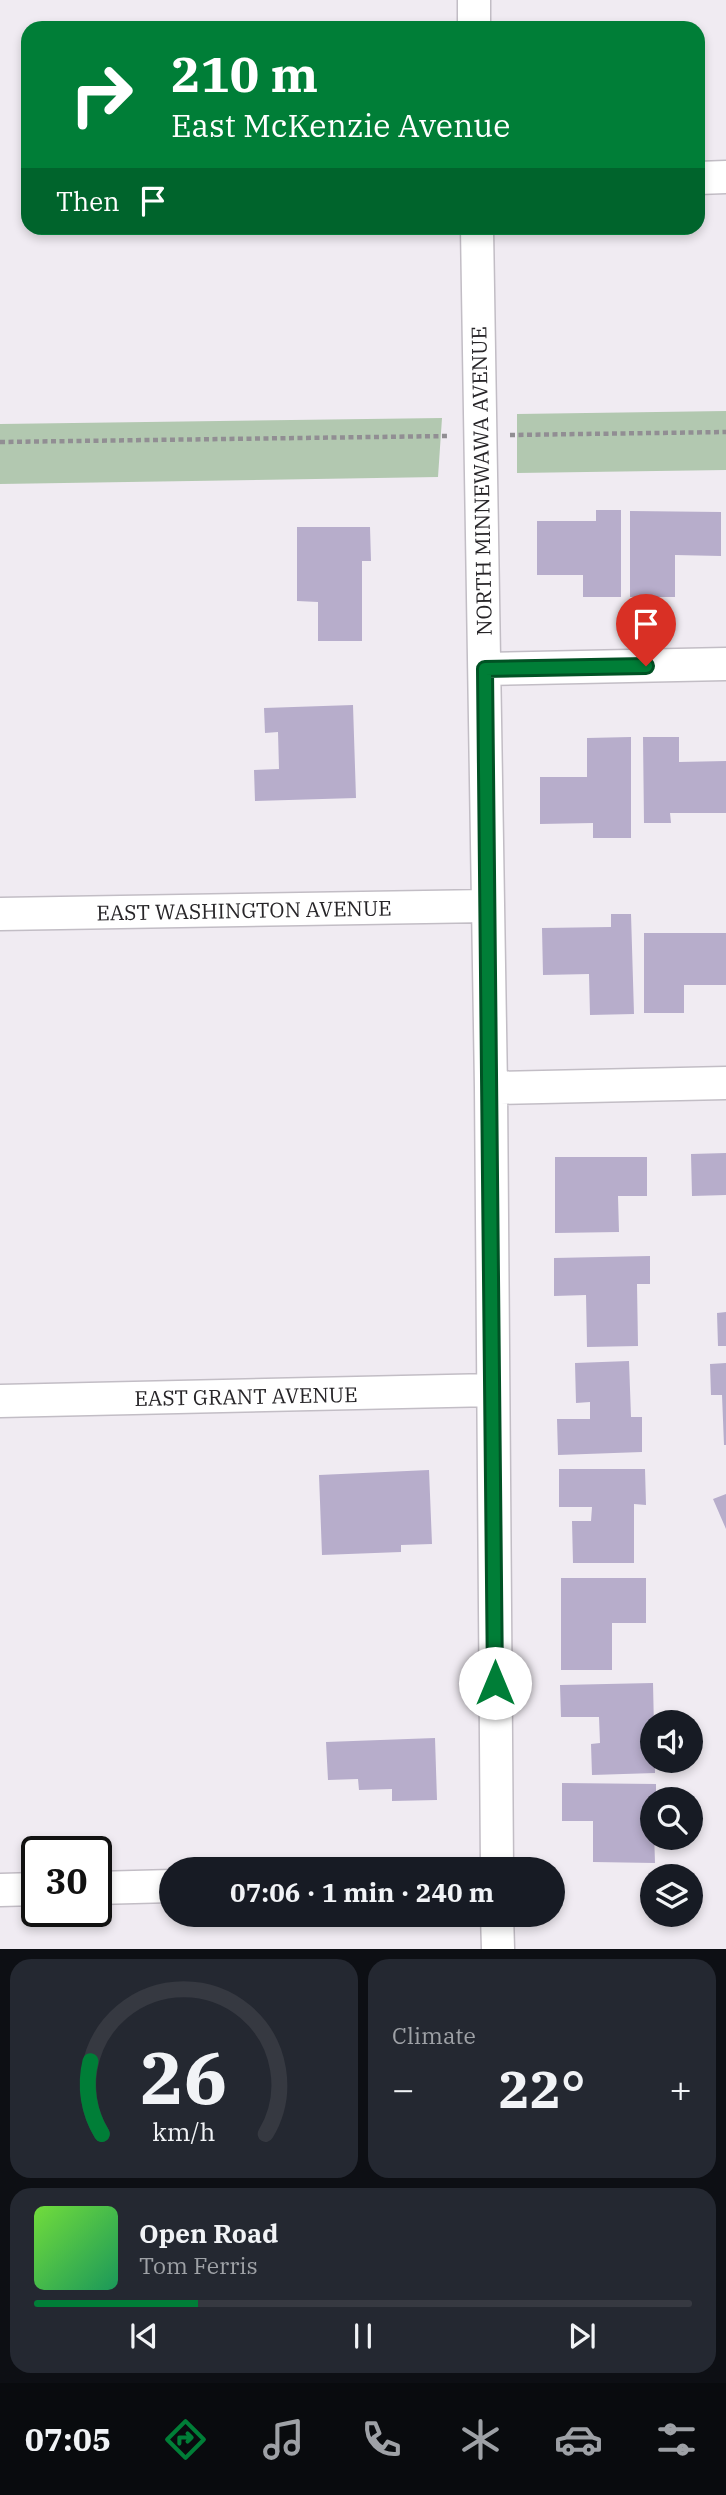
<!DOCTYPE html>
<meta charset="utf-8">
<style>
:root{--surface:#171b24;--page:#242831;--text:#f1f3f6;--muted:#9ea1a6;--line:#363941;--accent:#007e37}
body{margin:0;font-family:"IBM Plex Serif",serif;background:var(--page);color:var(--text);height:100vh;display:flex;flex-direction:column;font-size:26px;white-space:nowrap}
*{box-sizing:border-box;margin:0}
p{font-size:23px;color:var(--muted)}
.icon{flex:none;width:38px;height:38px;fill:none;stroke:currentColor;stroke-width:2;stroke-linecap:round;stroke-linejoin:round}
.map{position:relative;height:1949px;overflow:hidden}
.side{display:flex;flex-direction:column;gap:10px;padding:10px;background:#0d0f14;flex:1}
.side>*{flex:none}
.hud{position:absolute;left:21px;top:21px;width:684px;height:214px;border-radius:21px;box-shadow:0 4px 10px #0003;background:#007e37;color:#fff;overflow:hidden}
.buttons{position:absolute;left:640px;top:1710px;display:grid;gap:14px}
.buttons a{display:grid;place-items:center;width:63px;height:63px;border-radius:50%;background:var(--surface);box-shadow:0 4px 10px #0003;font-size:35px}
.speed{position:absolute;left:21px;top:1836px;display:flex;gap:14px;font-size:35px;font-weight:700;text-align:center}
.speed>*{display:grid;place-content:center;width:91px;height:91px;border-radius:50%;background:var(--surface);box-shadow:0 4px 10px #0003;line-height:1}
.speed .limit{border:4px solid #111;border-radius:10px;background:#fff;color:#111}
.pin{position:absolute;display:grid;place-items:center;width:60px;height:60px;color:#fff;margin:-72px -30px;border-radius:50% 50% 50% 0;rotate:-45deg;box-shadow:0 0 7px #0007}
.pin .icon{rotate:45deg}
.me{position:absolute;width:77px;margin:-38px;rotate:0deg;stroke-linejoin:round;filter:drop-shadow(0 0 5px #0008)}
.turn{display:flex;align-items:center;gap:24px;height:147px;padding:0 35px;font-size:32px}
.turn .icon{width:91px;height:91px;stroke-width:2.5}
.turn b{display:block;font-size:49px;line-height:60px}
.then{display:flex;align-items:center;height:66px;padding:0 35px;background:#0003;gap:14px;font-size:26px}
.big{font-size:52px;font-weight:700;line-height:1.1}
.side .widget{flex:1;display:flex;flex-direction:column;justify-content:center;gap:10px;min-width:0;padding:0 24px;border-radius:21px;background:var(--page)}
.side .dial{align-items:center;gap:0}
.dial svg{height:182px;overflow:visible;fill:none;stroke:var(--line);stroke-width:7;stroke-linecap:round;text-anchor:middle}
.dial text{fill:var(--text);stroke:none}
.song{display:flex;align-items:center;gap:21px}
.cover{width:84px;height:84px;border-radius:10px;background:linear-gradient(135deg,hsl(100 70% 55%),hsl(150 70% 35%))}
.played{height:7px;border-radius:4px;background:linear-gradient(90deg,var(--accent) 25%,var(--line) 25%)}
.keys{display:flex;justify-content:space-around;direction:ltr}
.heat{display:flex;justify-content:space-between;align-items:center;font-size:38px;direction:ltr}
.side .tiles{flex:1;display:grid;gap:10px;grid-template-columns:1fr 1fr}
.widget:last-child{grid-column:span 2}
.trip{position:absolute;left:159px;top:1857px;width:406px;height:70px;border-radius:35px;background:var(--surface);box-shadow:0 4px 10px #0003;font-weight:700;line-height:70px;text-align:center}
.menu{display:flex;height:112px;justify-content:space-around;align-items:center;background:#090b0e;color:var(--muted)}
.menu .icon{width:49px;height:49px}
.menu .active{color:var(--accent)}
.menu b{font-size:32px;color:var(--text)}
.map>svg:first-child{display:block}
</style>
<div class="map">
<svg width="726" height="1949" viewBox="0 0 726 1949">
<rect width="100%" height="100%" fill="#f0ebf2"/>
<path fill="#b2c8b0" d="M726,411V470L517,473V414Z
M442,418L438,477L0,484V424Z"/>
<path fill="#b7adcb" d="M596,510H621V597H583V575H537V521H596Z
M630,511L721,512V556L675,555V597H630Z
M297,527H370L371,561H362V641H318V602L297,601Z
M353,705L356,798L255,801L254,770L279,769L278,732L265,733L264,708Z
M631,737V838H593V823L540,824V777H587V738Z
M643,737H679V762L726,761V813H670L671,823H644Z
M611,914H631L634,1014L590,1015L589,974L543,975L542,928L611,927Z
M644,933H726V985H684V1013H644Z
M726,1153V1195L692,1196L691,1154Z
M555,1157H647V1196H618L619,1232L555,1233Z
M650,1256V1284H637L638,1346L587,1347L586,1295L554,1296V1258Z
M726,1312V1346H718L717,1313Z
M629,1361L631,1417H642V1452L558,1455L557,1419H590V1402L576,1403L575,1363Z
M726,1363V1445H724L722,1395H711L710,1364Z
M559,1469H645L646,1505L634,1504V1563H573L572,1521H591L592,1507H559Z
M429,1470L432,1544L401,1545V1552L322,1555L319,1475Z
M726,1494V1529L713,1499Z
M561,1578H646V1623H612V1670H561Z
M653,1683L655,1773L592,1775L591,1744L600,1743L599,1717H561L560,1685Z
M435,1738L437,1800L392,1801V1789L359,1790L358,1779L328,1780L326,1742Z
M562,1783L656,1784V1799H653L655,1863L593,1862V1821H562Z"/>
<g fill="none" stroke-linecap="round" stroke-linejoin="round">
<g stroke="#c2bdc5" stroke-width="35">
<path id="minor" d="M474,0V28
M698,178L726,177
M477,228L491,1088L497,1869
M485,669L726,664
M0,914L487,906
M491,1088L726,1083
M0,1401L493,1390
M96,1888L172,1886
M0,1890L37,1889
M497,1914L498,1949"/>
</g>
<path stroke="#918e93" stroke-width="4.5" stroke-dasharray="5 3.5" stroke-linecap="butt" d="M510,435L726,432
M0,442L449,436"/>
<use href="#minor" stroke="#fff" stroke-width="32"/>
</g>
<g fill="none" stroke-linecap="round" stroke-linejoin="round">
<g stroke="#005224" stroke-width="18">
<path id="route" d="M495,1683L485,669L646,666"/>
</g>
<use href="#route" stroke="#007e37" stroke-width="12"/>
</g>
<g text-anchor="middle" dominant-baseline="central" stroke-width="6" stroke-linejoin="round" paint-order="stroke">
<g font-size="21" fill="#272528" stroke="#fff">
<text transform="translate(481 481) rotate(-91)">NORTH MINNEWAWA AVENUE</text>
<text transform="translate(244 910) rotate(-1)">EAST WASHINGTON AVENUE</text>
<text transform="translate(246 1396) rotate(-1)">EAST GRANT AVENUE</text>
</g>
</g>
</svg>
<div class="buttons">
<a><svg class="icon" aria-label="sound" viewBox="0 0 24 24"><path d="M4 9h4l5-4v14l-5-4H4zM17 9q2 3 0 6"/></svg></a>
<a><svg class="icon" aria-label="search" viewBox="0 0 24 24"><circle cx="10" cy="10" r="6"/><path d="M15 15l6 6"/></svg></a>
<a><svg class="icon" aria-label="layers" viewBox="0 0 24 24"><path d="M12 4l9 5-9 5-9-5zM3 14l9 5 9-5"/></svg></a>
</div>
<div class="speed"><div class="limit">30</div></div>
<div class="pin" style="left:646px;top:666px;background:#d93025"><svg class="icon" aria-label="arrive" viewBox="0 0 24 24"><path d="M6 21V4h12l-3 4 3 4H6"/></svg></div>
<svg class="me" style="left:495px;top:1683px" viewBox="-20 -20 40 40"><circle r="19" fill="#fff"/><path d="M0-13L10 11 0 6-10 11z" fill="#007e37"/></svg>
<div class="trip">07:06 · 1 min · 240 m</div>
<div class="hud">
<div class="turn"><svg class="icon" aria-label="right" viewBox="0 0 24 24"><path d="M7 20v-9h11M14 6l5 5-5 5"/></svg><div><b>210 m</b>East McKenzie Avenue</div></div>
<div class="then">Then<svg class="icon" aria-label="arrive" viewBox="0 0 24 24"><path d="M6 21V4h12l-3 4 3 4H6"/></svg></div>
</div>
</div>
<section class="side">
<div class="tiles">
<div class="widget dial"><svg viewBox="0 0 100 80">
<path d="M14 69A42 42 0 1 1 86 69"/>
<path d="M14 69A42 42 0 0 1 9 37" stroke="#007e37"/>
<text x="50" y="56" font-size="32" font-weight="700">26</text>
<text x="50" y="72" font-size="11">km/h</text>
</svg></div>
<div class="widget"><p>Climate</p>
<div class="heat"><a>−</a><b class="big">22°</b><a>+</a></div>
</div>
<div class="widget">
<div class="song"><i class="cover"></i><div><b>Open Road</b><p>Tom Ferris</p></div></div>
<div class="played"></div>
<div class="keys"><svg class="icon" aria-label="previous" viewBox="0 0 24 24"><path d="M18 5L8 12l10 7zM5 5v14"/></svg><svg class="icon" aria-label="pause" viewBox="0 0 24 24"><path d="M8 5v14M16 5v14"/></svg><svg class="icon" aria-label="next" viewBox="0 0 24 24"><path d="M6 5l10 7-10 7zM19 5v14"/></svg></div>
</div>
</div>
</section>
<nav class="menu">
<b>07:05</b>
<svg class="icon active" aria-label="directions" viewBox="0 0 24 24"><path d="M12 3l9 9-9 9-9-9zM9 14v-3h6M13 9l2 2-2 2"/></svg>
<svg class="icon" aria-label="music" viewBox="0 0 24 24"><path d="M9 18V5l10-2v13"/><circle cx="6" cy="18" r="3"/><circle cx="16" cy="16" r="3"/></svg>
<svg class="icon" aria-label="phone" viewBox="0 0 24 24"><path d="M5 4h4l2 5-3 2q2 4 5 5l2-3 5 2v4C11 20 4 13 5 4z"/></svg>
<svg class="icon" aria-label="climate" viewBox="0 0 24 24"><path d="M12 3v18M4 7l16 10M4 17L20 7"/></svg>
<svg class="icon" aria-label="car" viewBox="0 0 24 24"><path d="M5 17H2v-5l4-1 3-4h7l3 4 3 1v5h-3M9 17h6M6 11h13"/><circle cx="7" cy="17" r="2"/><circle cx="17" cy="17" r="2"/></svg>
<svg class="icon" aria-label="filters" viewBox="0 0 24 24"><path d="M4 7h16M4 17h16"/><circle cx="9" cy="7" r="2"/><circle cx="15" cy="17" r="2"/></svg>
</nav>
